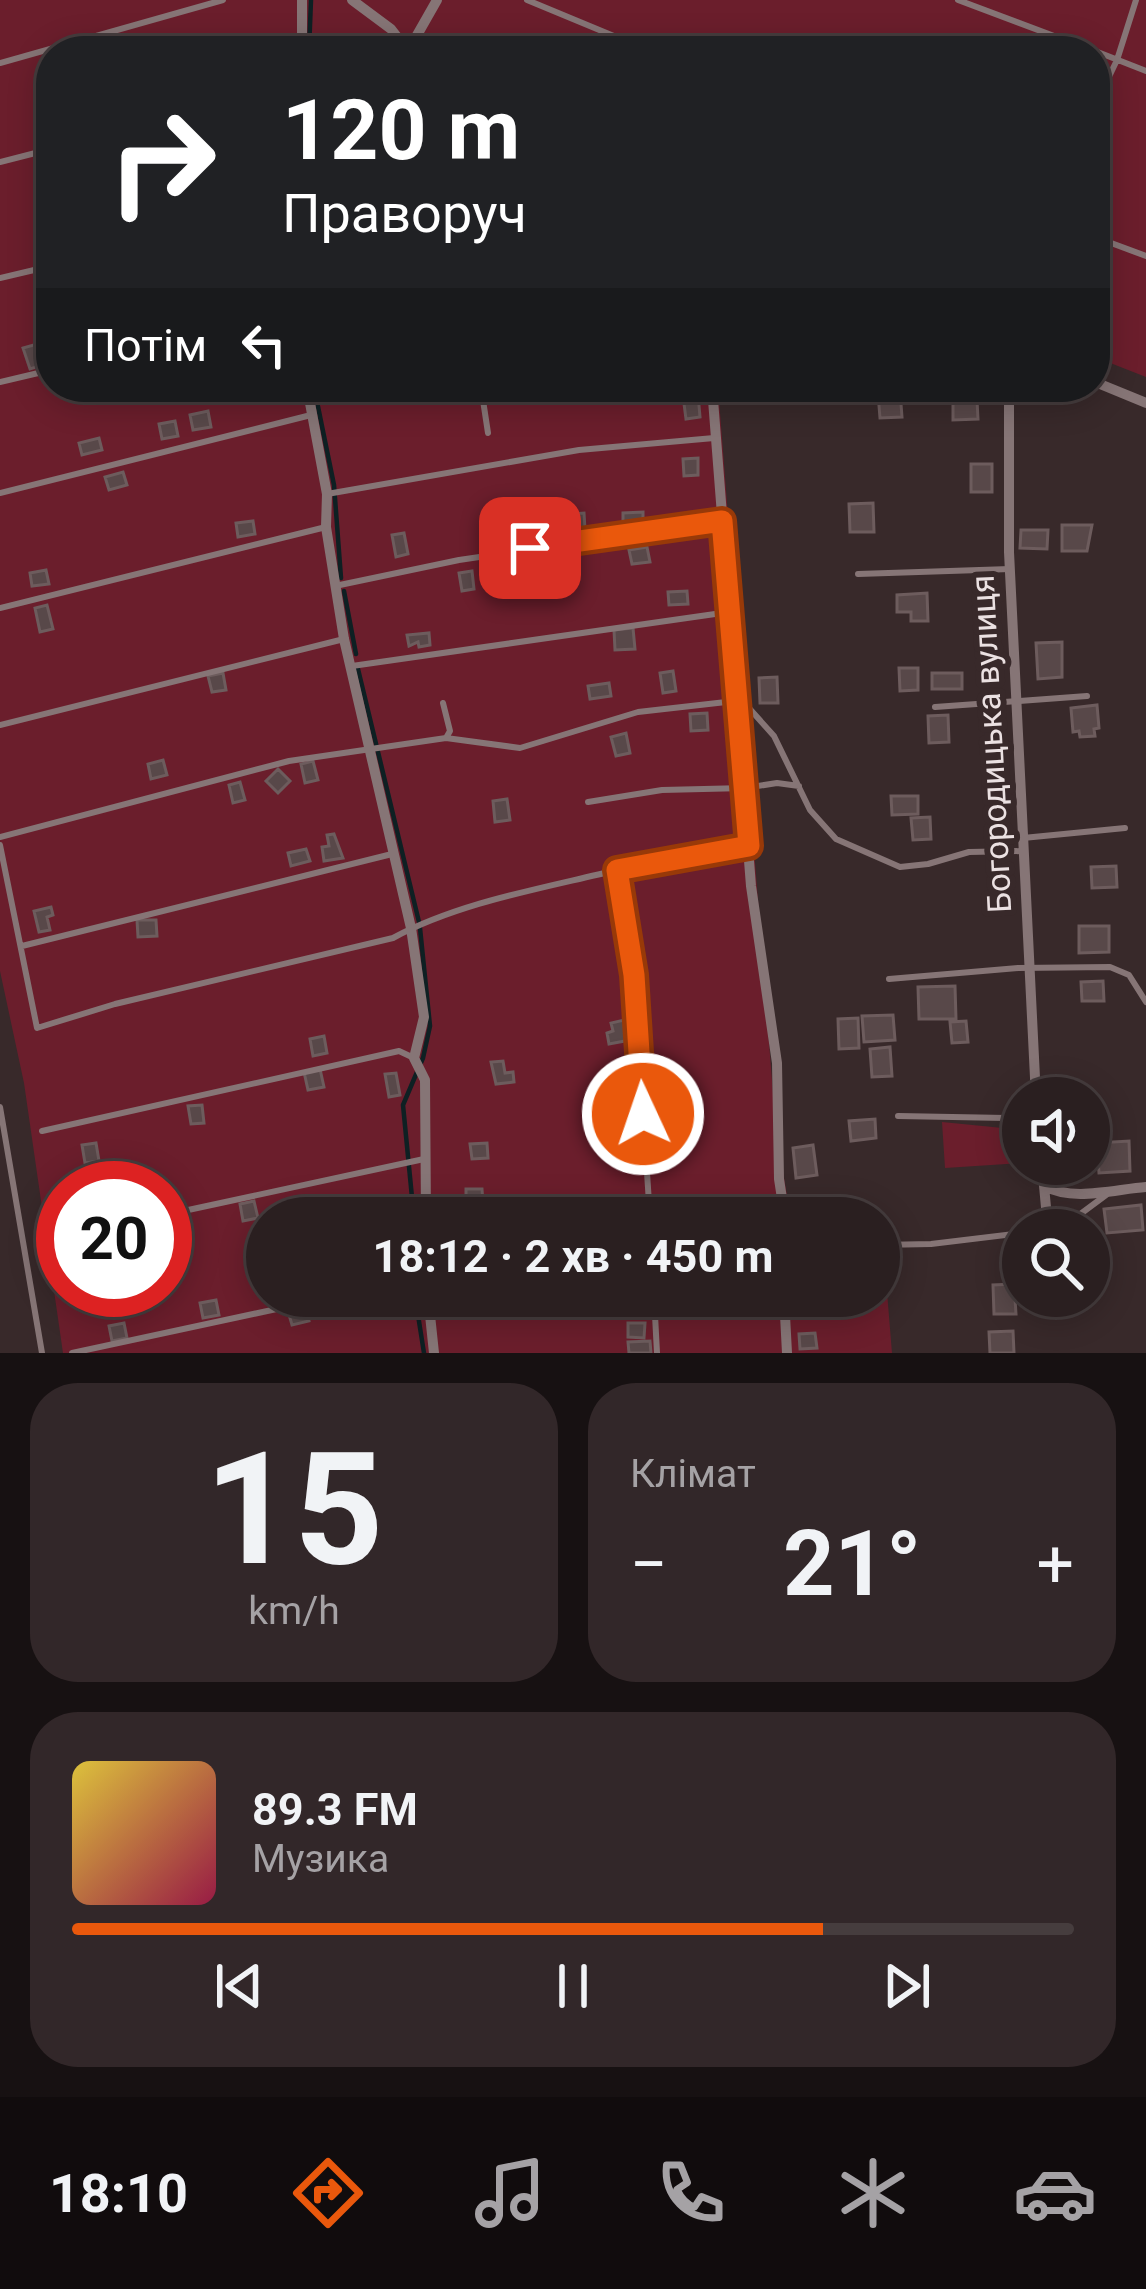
<!DOCTYPE html>
<html lang="uk">
<meta charset="utf-8">
<style>
:root{--surface:#2a1f20;--page:#322729;--text:#f1f3f6;--muted:#a5a2a5;--line:#463d3e;--accent:#ea580c}
body{margin:0;font-family:Roboto,sans-serif;background:var(--page);color:var(--text);height:100vh;display:flex;flex-direction:column;font-size:45px;white-space:nowrap}
*{box-sizing:border-box;margin:0}
p{font-size:39px;color:var(--muted)}
.icon{flex:none;width:66px;height:66px;fill:none;stroke:currentColor;stroke-width:2;stroke-linecap:round;stroke-linejoin:round}
.map{position:relative;height:1353px;overflow:hidden}
.side{display:flex;flex-direction:column;gap:30px;padding:30px;background:#171112;flex:1}
.side>*{flex:none}
.guide{position:absolute;left:36px;top:36px;width:1074px;height:366px;border-radius:48px;box-shadow:0 6px 30px #0003,0 0 0 3px var(--line);background:#202124;color:#fff;overflow:hidden}
.fabs{position:absolute;left:1002px;top:1077px;display:grid;gap:24px}
.fabs a{display:grid;place-items:center;width:108px;height:108px;border-radius:50%;background:var(--surface);box-shadow:0 6px 30px #0003,0 0 0 3px var(--line);font-size:60px}
.speed{position:absolute;left:36px;top:1161px;display:flex;gap:24px;font-size:60px;font-weight:700;text-align:center}
.speed>*{display:grid;place-content:center;width:156px;height:156px;border-radius:50%;background:var(--surface);box-shadow:0 6px 30px #0003,0 0 0 3px var(--line);line-height:1}
.speed .limit{border:18px solid #d22;background:#fff;color:#111}
.pin{position:absolute;display:grid;place-items:center;width:102px;height:102px;color:#fff;margin:-51px;border-radius:24px;box-shadow:0 6px 18px #0006}
.me{position:absolute;width:132px;margin:-66px;rotate:357deg;stroke-linejoin:round;filter:drop-shadow(0 0 9px #0008)}
.turn{display:flex;align-items:center;gap:42px;height:252px;padding:0 48px;font-size:54px}
.turn .icon{width:156px;height:156px;stroke-width:2.5}
.turn b{display:block;font-size:84px;line-height:102px}
.then{display:flex;align-items:center;height:114px;padding:0 48px;background:#0003;gap:24px;font-size:45px}
.big{font-size:90px;font-weight:700;line-height:1.1}
.side .card{flex:1;display:flex;flex-direction:column;justify-content:center;gap:18px;min-width:0;padding:0 42px;border-radius:48px;background:var(--page)}
.side .dial{align-items:center;gap:0}
.dial b{font-size:156px;line-height:1}
.song{display:flex;align-items:center;gap:36px}
.cover{width:144px;height:144px;border-radius:18px;background:linear-gradient(135deg,hsl(50 70% 55%),hsl(340 70% 35%))}
.played{height:12px;border-radius:6px;background:linear-gradient(90deg,var(--accent) 75%,var(--line) 75%)}
.keys{display:flex;justify-content:space-around;direction:ltr}
.heat{display:flex;justify-content:space-between;align-items:center;font-size:66px;direction:ltr}
.side .tiles{flex:1;display:grid;gap:30px;grid-template-columns:1fr 1fr}
.card:last-child{grid-column:span 2}
.trip{position:absolute;left:246px;top:1197px;width:654px;height:120px;border-radius:60px;background:var(--surface);box-shadow:0 6px 30px #0003,0 0 0 3px var(--line);font-weight:700;line-height:120px;text-align:center}
.tabs{display:flex;height:192px;justify-content:space-around;align-items:center;background:#110c0d;color:var(--muted)}
.tabs .icon{width:84px;height:84px}
.tabs .selected{color:var(--accent)}
.tabs b{font-size:54px;color:var(--text)}
.map>svg:first-child{display:block}
</style>
<div class="map">
<svg width="1146" height="1353" viewBox="0 0 1146 1353">
<rect width="100%" height="100%" fill="#38292a"/>
<path fill="#6b1e2c" fill-rule="evenodd" d="M0,0H1146V377L1095,357V51H51V387H718L776,1132L791,1218H267V1296H879V1256L884,1255L892,1353H63L24,1083L0,971ZM63,1188H165V1290H63Z
M942,1122L1023,1130V1163L945,1168Z"/>
<g fill="none" stroke-linecap="round" stroke-linejoin="round">
<path stroke="#0e2023" stroke-width="4.5" d="M309,51L311,0
M314,387L334,485L341,578
M344,591L356,654
M358,669L419,922
M414,1218L403,1105L423,1058L430,1026L420,928
M415,1296L424,1353"/>
</g>
<path fill="#584849" stroke="#6d5c5d" stroke-width="3" d="M37,344L43,365L30,369L23,348Z
M900,391L902,417L880,418L878,393Z
M698,394L700,417L686,419L683,396Z
M953,400H977L978,419L953,420Z
M208,411L211,427L193,430L190,415Z
M175,421L178,436L162,439L159,424Z
M99,438L102,450L82,455L79,443Z
M698,458V475L684,476L683,459Z
M971,464H992V492H971Z
M123,472L127,485L109,490L105,477Z
M873,503L874,532H850L849,504Z
M643,512V524L623,525V513Z
M584,513L585,529L559,531L558,515Z
M253,521L255,534L238,537L236,523Z
M526,525L527,538L509,540L508,526Z
M1062,525H1092L1087,551H1062Z
M1021,530H1048L1047,549L1020,548Z
M404,533L408,554L396,557L392,535Z
M647,547L650,562L632,564L629,550Z
M517,559V578L504,579L503,575H498L497,562Z
M46,570L49,584L32,586L30,573Z
M472,571L474,589L462,591L459,573Z
M687,591L688,604L669,605L668,592Z
M927,593L928,621H911V612H897V595Z
M47,605L53,629L40,632L35,608Z
M633,628L635,649L615,650L614,630Z
M429,633L430,645L419,647L418,642L409,646L407,635Z
M1062,642V677L1038,679L1036,643Z
M899,668H918V690L900,691Z
M673,671L676,691L663,693L660,673Z
M223,673L226,690L212,692L208,676Z
M932,673H962V689H932Z
M777,677L778,703H760L759,678Z
M609,683L611,696L590,699L588,686Z
M1097,705L1099,728L1094,729L1095,736L1080,737L1079,731L1073,732L1071,708Z
M707,713L708,730L691,731L690,714Z
M948,715L949,742L929,743L928,716Z
M626,733L630,753L616,756L611,737Z
M163,760L167,775L151,779L148,764Z
M313,761L318,780L305,783L301,764Z
M278,769L290,781L278,793L266,781Z
M240,782L245,800L233,803L229,785Z
M891,796H918V814L892,815Z
M507,799L510,820L495,822L493,801Z
M930,817L931,839L913,840L911,818Z
M334,834L343,858L324,861L322,847L329,846L327,835Z
M306,849L310,861L291,866L288,853Z
M1116,866L1117,887L1092,888L1091,867Z
M51,907L53,915L47,917L50,930L39,932L34,911Z
M137,920H156L157,936L138,937Z
M1079,926H1109V952L1079,953Z
M1103,981L1104,1001H1082L1081,982Z
M955,986L956,1019H919L918,987Z
M893,1015L895,1040L864,1042L862,1016Z
M858,1018L859,1048L839,1049L838,1019Z
M624,1020L625,1041L609,1044L607,1033L613,1031L611,1023Z
M966,1021L968,1042L952,1043L950,1022Z
M324,1036L327,1053L313,1056L310,1039Z
M890,1047L892,1076L872,1077L870,1049Z
M503,1061L505,1073L513,1072L514,1082L496,1084L491,1062Z
M320,1069L324,1087L308,1090L304,1072Z
M396,1073L400,1095L389,1097L385,1074Z
M636,1100L637,1112L614,1114L613,1102Z
M202,1105L204,1123L191,1124L188,1106Z
M875,1119L876,1138L851,1141L849,1121Z
M1129,1141L1130,1171L1099,1173L1097,1143Z
M96,1143L99,1161L85,1163L82,1145Z
M487,1143L488,1158L472,1159L470,1144Z
M641,1144L642,1154L634,1155L635,1168H622L620,1152L627,1151V1145Z
M813,1145L817,1175L796,1178L793,1148Z
M466,1189H482L483,1203H466Z
M254,1201L258,1218L243,1221L240,1204Z
M1141,1205L1143,1230L1107,1233L1104,1209Z
M1014,1284L1016,1314H994L993,1285Z
M216,1300L219,1315L203,1318L200,1303Z
M306,1307L309,1321L292,1325L288,1311Z
M124,1323L127,1338L112,1341L109,1326Z
M628,1323H645L644,1338L628,1337Z
M1013,1331L1014,1353H990L989,1332Z
M815,1333L817,1348L800,1349L799,1334Z
M650,1341L651,1353H629L628,1342Z"/>
<g fill="none" stroke-linecap="round" stroke-linejoin="round">
<path stroke="#867576" stroke-width="6" d="M527,0L650,51
M958,0L1094,51
M1095,51L1146,71
M0,63L223,0
M1095,106L1117,60L1136,0
M0,162L51,149
M1095,237L1146,256
M0,278L51,266
M0,382L51,370
M481,387L488,433
M0,493L311,415
M327,494L579,450L714,438
M858,574L1010,569
M335,586L459,560L722,521
M0,608L326,527
M352,666L729,612
M739,697L774,736L810,810L836,839L900,867L928,864L969,852L1023,851
M935,707L1087,696
M0,725L344,639
M446,738L520,748L638,712L735,701
M588,802L662,790L745,788L777,783L799,786
M0,837L289,761L446,738L450,731L443,703
M1023,838L1125,828
M0,845L37,1028L115,1004L393,938C460,902 544,888 617,870L634,975L650,1218
M617,870L749,846
M22,946L392,854
M889,979L1018,968L1110,967L1129,975L1146,1002
M0,1107L42,1353
M898,1116L1006,1118L1023,1123
M42,1131L399,1051L414,1058
M165,1215L424,1159
M1045,1230L1071,1221L1106,1195
M58,1238L63,1237
M879,1245L931,1244L1023,1233
M654,1296L657,1353
M72,1353L337,1296"/>
<path stroke="#867576" stroke-width="10" d="M302,0V51
M352,0L391,29L408,51
M408,51L437,0
M1095,382L1146,403
M307,387L327,494L326,527L344,639L411,928L424,1017L414,1058L425,1080L426,1218
M712,387L751,886L777,1063L779,1179L785,1218
M1009,387V552L1036,1098
M1042,1164L1048,1229
M1045,1186C1072,1202 1116,1189 1146,1187
M428,1296L434,1353
M784,1296L787,1353"/>
</g>
<g fill="none" stroke-linecap="round" stroke-linejoin="round">
<g stroke="#983908" stroke-width="30">
<path id="route" d="M530,548L722,521L749,846L617,870L634,975L643,1114"/>
</g>
<use href="#route" stroke="#ea580c" stroke-width="21"/>
</g>
<g text-anchor="middle" dominant-baseline="central" stroke-width="12" stroke-linejoin="round" paint-order="stroke">
<g font-size="33" fill="#ebe1e2" stroke="#38292a">
<text transform="translate(991 744) rotate(-93)">Богородицька вулиця</text>
</g>
</g>
</svg>
<div class="fabs">
<a><svg class="icon" aria-label="sound" viewBox="0 0 24 24"><path d="M4 9h4l5-4v14l-5-4H4zM17 9q2 3 0 6"/></svg></a>
<a><svg class="icon" aria-label="search" viewBox="0 0 24 24"><circle cx="10" cy="10" r="6"/><path d="M15 15l6 6"/></svg></a>
</div>
<div class="speed"><div class="limit">20</div></div>
<div class="pin" style="left:530px;top:548px;background:#d93025"><svg class="icon" aria-label="arrive" viewBox="0 0 24 24"><path d="M6 21V4h12l-3 4 3 4H6"/></svg></div>
<svg class="me" style="left:643px;top:1114px" viewBox="-20 -20 40 40"><circle r="17" fill="#ea580c" stroke="#fff" stroke-width="3"/><path d="M0-11L8 9 0 5-8 9z" fill="#fff"/></svg>
<div class="trip">18:12 · 2 хв · 450 m</div>
<div class="guide">
<div class="turn"><svg class="icon" aria-label="right" viewBox="0 0 24 24"><path d="M7 20v-9h11M14 6l5 5-5 5"/></svg><div><b>120 m</b>Праворуч</div></div>
<div class="then">Потім<svg class="icon" aria-label="left" viewBox="0 0 24 24"><path d="M17 20v-9H6M10 6l-5 5 5 5"/></svg></div>
</div>
</div>
<section class="side">
<div class="tiles">
<div class="card dial"><b>15</b><p>km/h</p></div>
<div class="card"><p>Клімат</p>
<div class="heat"><a>−</a><b class="big">21°</b><a>+</a></div>
</div>
<div class="card">
<div class="song"><i class="cover"></i><div><b>89.3 FM</b><p>Музика</p></div></div>
<div class="played"></div>
<div class="keys"><svg class="icon" aria-label="previous" viewBox="0 0 24 24"><path d="M18 5L8 12l10 7zM5 5v14"/></svg><svg class="icon" aria-label="pause" viewBox="0 0 24 24"><path d="M8 5v14M16 5v14"/></svg><svg class="icon" aria-label="next" viewBox="0 0 24 24"><path d="M6 5l10 7-10 7zM19 5v14"/></svg></div>
</div>
</div>
</section>
<nav class="tabs">
<b>18:10</b>
<svg class="icon selected" aria-label="directions" viewBox="0 0 24 24"><path d="M12 3l9 9-9 9-9-9zM9 14v-3h6M13 9l2 2-2 2"/></svg>
<svg class="icon" aria-label="music" viewBox="0 0 24 24"><path d="M9 18V5l10-2v13"/><circle cx="6" cy="18" r="3"/><circle cx="16" cy="16" r="3"/></svg>
<svg class="icon" aria-label="phone" viewBox="0 0 24 24"><path d="M5 4h4l2 5-3 2q2 4 5 5l2-3 5 2v4C11 20 4 13 5 4z"/></svg>
<svg class="icon" aria-label="climate" viewBox="0 0 24 24"><path d="M12 3v18M4 7l16 10M4 17L20 7"/></svg>
<svg class="icon" aria-label="car" viewBox="0 0 24 24"><path d="M5 17H2v-5l4-1 3-4h7l3 4 3 1v5h-3M9 17h6M6 11h13"/><circle cx="7" cy="17" r="2"/><circle cx="17" cy="17" r="2"/></svg>
</nav>
